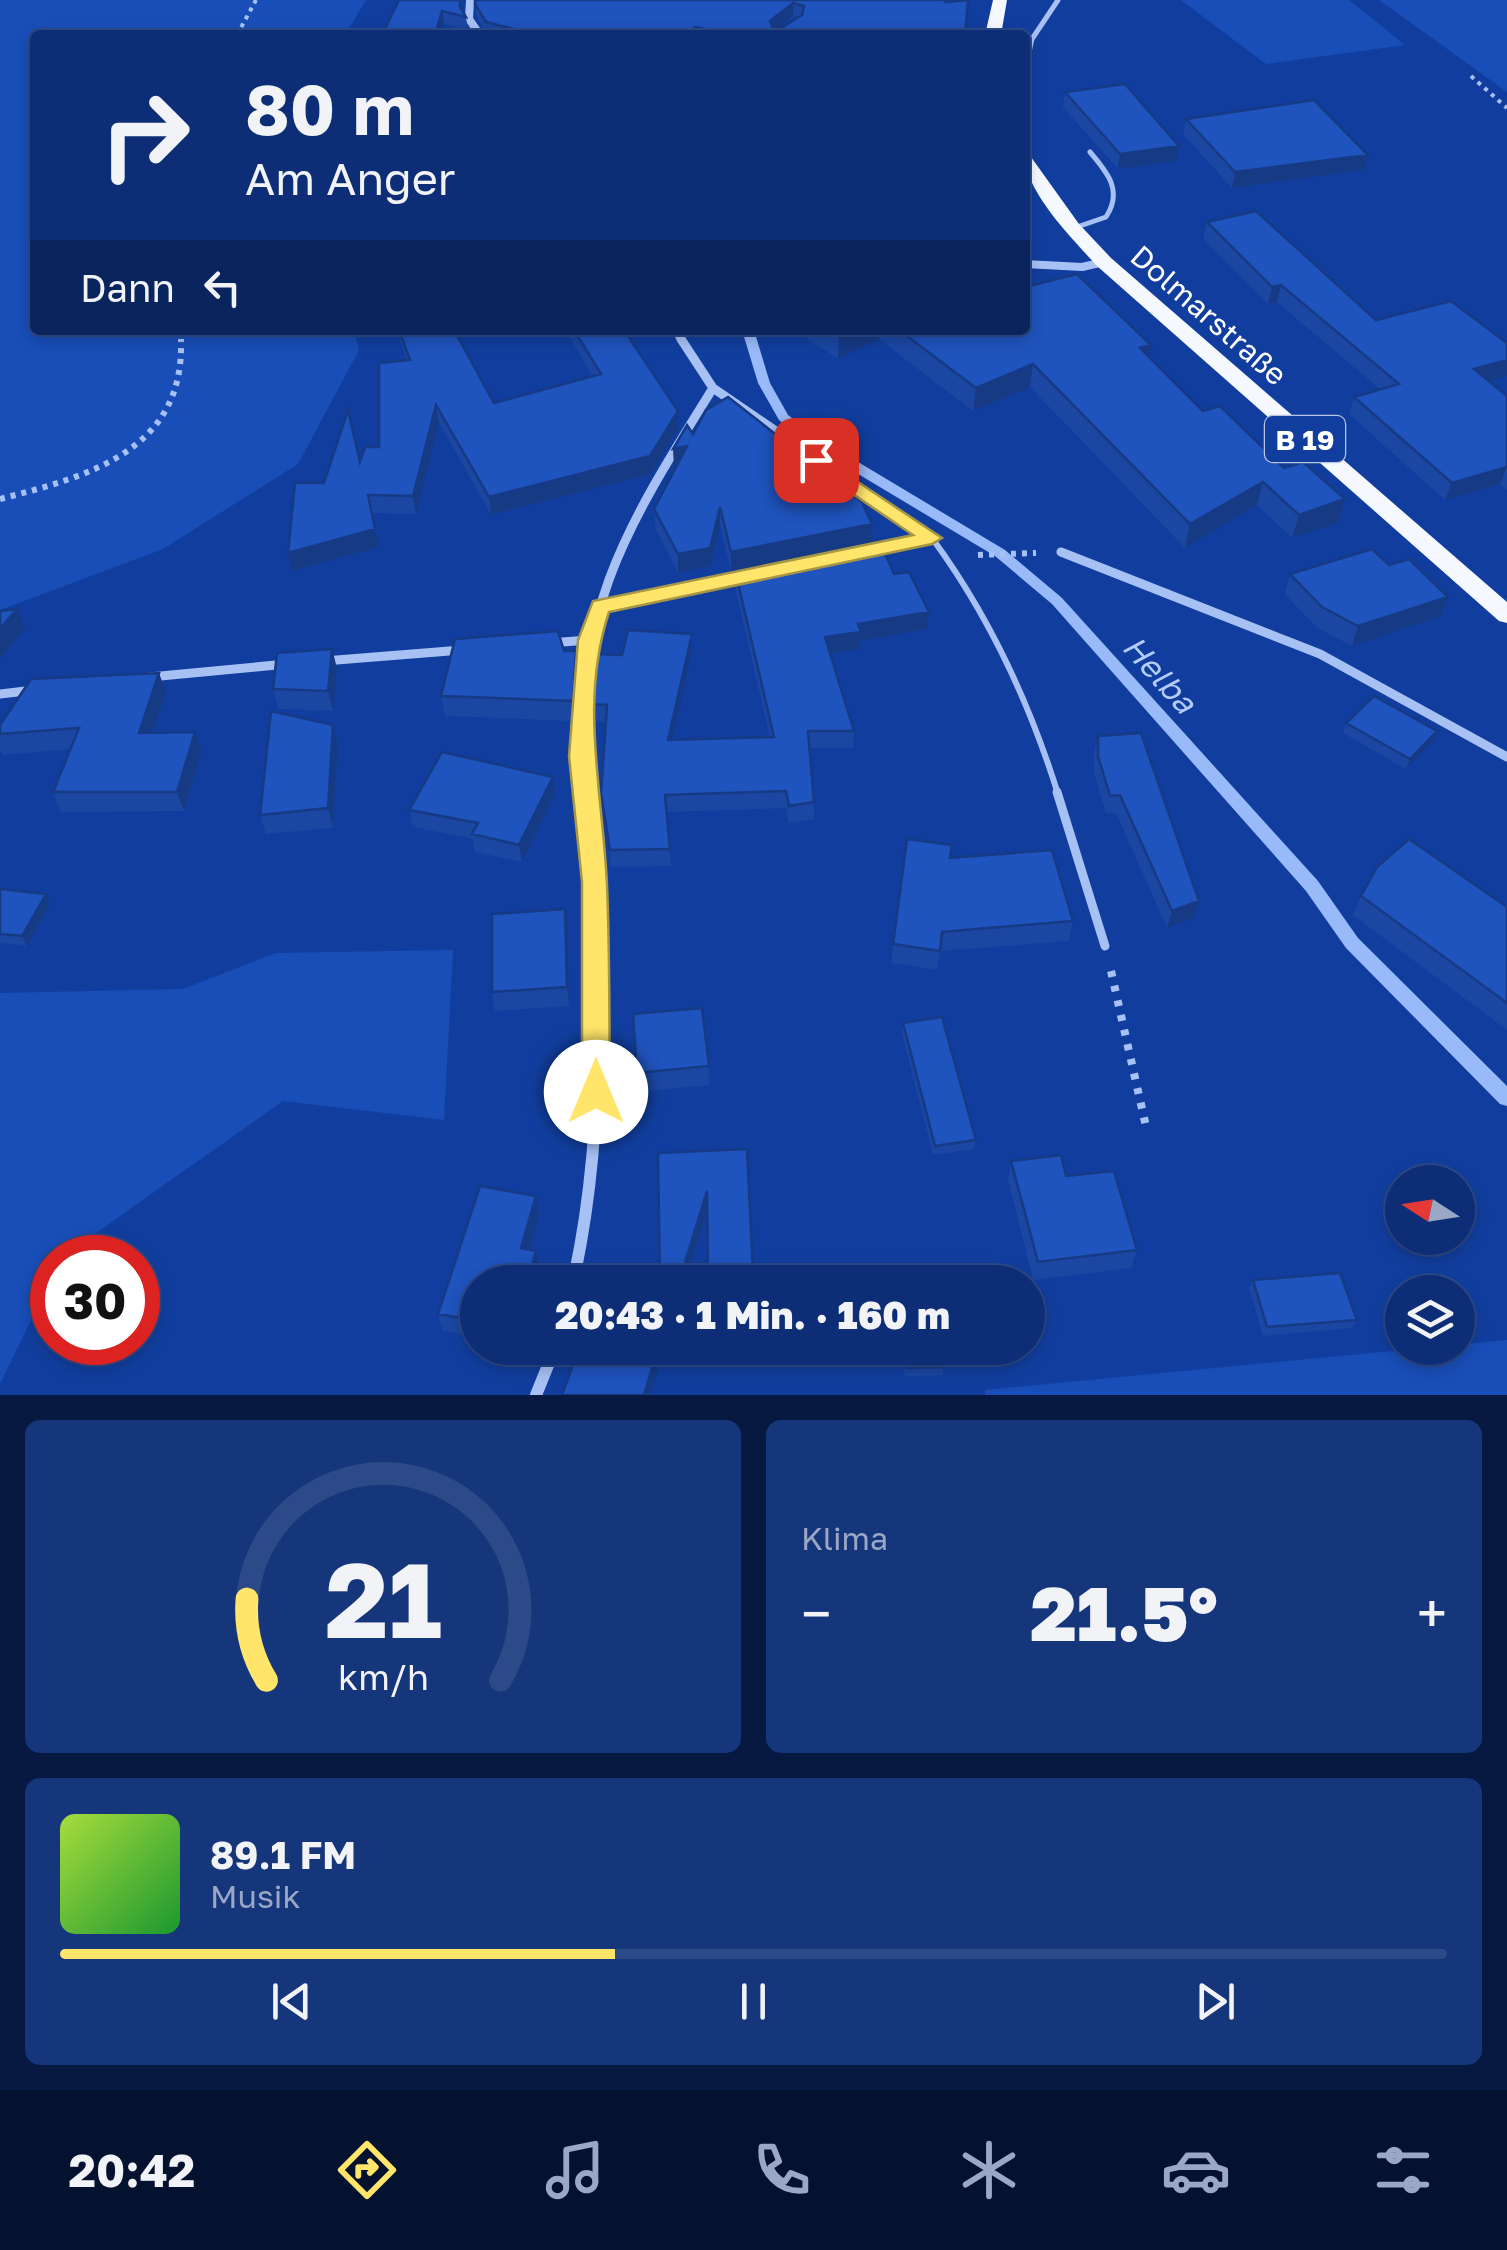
<!DOCTYPE html>
<html lang="de">
<meta charset="utf-8">
<style>
:root{--surface:#0d2e76;--page:#16367b;--text:#f1f3f6;--muted:#9aa8c5;--line:#2d4a88;--accent:#ffe66b}
body{margin:0;font-family:"Golos Text",sans-serif;background:var(--page);color:var(--text);height:100vh;display:flex;flex-direction:column;font-size:38px;white-space:nowrap}
*{box-sizing:border-box;margin:0}
p{font-size:32px;color:var(--muted)}
.icon{flex:none;width:55px;height:55px;fill:none;stroke:currentColor;stroke-width:2;stroke-linecap:round;stroke-linejoin:round}
.map{position:relative;height:1395px;overflow:hidden}
.sheet{display:flex;flex-direction:column;gap:25px;padding:25px;background:#071941;flex:1}
.sheet>*{flex:none}
.top-card{position:absolute;left:30px;top:30px;width:1000px;height:305px;border-radius:10px;box-shadow:0 5px 15px #0003,0 0 0 2px var(--line);background:#0d2e76;color:var(--text);overflow:hidden}
.needle{width:65px;rotate:282deg}
.buttons{position:absolute;left:1385px;top:1165px;display:grid;gap:20px}
.buttons a{display:grid;place-items:center;width:90px;height:90px;border-radius:50%;background:var(--surface);box-shadow:0 5px 15px #0003,0 0 0 2px var(--line);font-size:50px}
.speed{position:absolute;left:30px;top:1235px;display:flex;gap:20px;font-size:50px;font-weight:700;text-align:center}
.speed>*{display:grid;place-content:center;width:130px;height:130px;border-radius:50%;background:var(--surface);box-shadow:0 5px 15px #0003,0 0 0 2px var(--line);line-height:1}
.speed .limit{border:15px solid #d22;background:#fff;color:#111}
.pin{position:absolute;display:grid;place-items:center;width:85px;height:85px;color:#fff;margin:-42px;border-radius:20px;box-shadow:0 5px 15px #0006}
.me{position:absolute;width:110px;margin:-55px;rotate:0deg;stroke-linejoin:round;filter:drop-shadow(0 0 8px #0008)}
.turn{display:flex;align-items:center;gap:35px;height:210px;padding:0 50px;font-size:45px}
.turn .icon{width:130px;height:130px;stroke-width:2.5}
.turn b{display:block;font-size:70px;line-height:85px}
.then{display:flex;align-items:center;height:95px;padding:0 50px;background:#0003;gap:20px;font-size:38px}
.big{font-size:75px;font-weight:800;line-height:1.1}
.sheet .tile{flex:1;display:flex;flex-direction:column;justify-content:center;gap:15px;min-width:0;padding:0 35px;border-radius:15px;background:var(--page)}
.sheet .dial{align-items:center;gap:0}
.dial svg{height:260px;overflow:visible;fill:none;stroke:var(--line);stroke-width:7;stroke-linecap:round;text-anchor:middle}
.dial text{fill:var(--text);stroke:none}
.song{display:flex;align-items:center;gap:30px}
.cover{width:120px;height:120px;border-radius:15px;background:linear-gradient(135deg,hsl(80 70% 55%),hsl(130 70% 35%))}
.played{height:10px;border-radius:5px;background:linear-gradient(90deg,var(--accent) 40%,var(--line) 40%)}
.keys{display:flex;justify-content:space-around;direction:ltr}
.heat{display:flex;justify-content:space-between;align-items:center;font-size:55px;direction:ltr}
.sheet .tiles{flex:1;display:grid;gap:25px;grid-template-columns:1fr 1fr}
.tile:last-child{grid-column:span 2}
.trip{position:absolute;left:460px;top:1265px;width:585px;height:100px;border-radius:50px;background:var(--surface);box-shadow:0 5px 15px #0003,0 0 0 2px var(--line);font-weight:800;line-height:100px;text-align:center}
.menu{display:flex;height:160px;justify-content:space-around;align-items:center;background:#05122f;color:var(--muted)}
.menu .icon{width:70px;height:70px}
.menu .on{color:var(--accent)}
.menu b{font-size:45px;color:var(--text)}
.map>svg:first-child{display:block}
</style>
<div class="map">
<svg width="1507" height="1395" viewBox="0 0 1507 1395">
<rect width="100%" height="100%" fill="#113e9e"/>
<path fill="#194eb8" d="M0,0H366L345,35H35V330H354L359,350L298,464L163,549L0,610Z
M1181,0H1349L1405,45L1266,64Z
M1379,0H1507V92Z
M453,950L444,1120L283,1101L62,1257L52,1258V1277L0,1384V993L183,989L276,953Z
M1507,1340V1395H985V1390Z"/>
<g fill="none" stroke-linecap="round" stroke-linejoin="round">
<path fill="#99baf8" fill-rule="evenodd" d="M742,330H754L770,383L788,415L818,438L1005,550L1062,598L1318,881L1358,938L1507,1086V1106L1500,1104L1346,948L1306,891L1052,604L995,556L808,444L779,420L758,383Z"/>
<path stroke="#a7c1f5" stroke-width="4" stroke-dasharray="4 5" stroke-linecap="butt" d="M237,35L256,0
M1471,76L1507,108
M180,330L181,342"/>
<path stroke="#a7c1f5" stroke-width="6" stroke-dasharray="5 6" stroke-linecap="butt" d="M0,499C90,476 185,450 181,339
M978,555L1036,553"/>
<path stroke="#a7c1f5" stroke-width="8" stroke-dasharray="6 9" stroke-linecap="butt" d="M1111,971L1147,1131"/>
<path stroke="#a7c1f5" stroke-width="5" d="M1025,70L1032,39L1058,0
M1074,228L1106,217C1123,191 1108,173 1090,152"/>
<path stroke="#a7c1f5" stroke-width="6" d="M932,538C990,617 1029,701 1058,794"/>
<path stroke="#a7c1f5" stroke-width="9" d="M1057,792L1105,946"/>
<path stroke="#a7c1f5" stroke-width="8" d="M470,0L469,19L480,35
M1025,264L1082,267L1104,262
M675,330L683,342"/>
<path stroke="#a7c1f5" stroke-width="9" d="M713,388L932,538
M869,551L932,538
M1061,552L1320,654L1507,757
M600,606L745,577
M549,643L589,640
M324,661L462,650
M150,677L287,664
M0,694L34,690
M585,794C569,618 623,532 713,388L681,339"/>
<path stroke="#a7c1f5" stroke-width="12" d="M573,1282C607,1131 601,946 585,792
M536,1395L555,1348"/>
<path fill="#f5f8ff" fill-rule="evenodd" d="M993,0H1007L1001,35H985Z
M1025,156L1031,157L1079,224L1111,258L1507,602V623L1499,621L1097,266C1073,239 1025,192 1025,156Z"/>
</g>
<path fill="#1b47a3" fill-rule="evenodd" d="M399,0L462,10L466,17L468,30L444,24L441,35H382Z
M475,0H958L957,1L965,35H487L477,17ZM793,16L798,17L781,28H777Z
M1065,92L1176,161L1118,169L1063,107Z
M1186,119L1364,170L1232,188L1183,134Z
M1207,222L1376,320L1507,376L1488,381L1507,396V490L1500,484L1445,500L1349,414L1354,397L1380,389L1277,302L1268,304L1203,239Z
M396,330H454L494,403L593,376L565,330H625L678,411V429L651,474L491,515L439,422L416,514L372,513L379,547L292,571L288,553L324,483L360,462L379,447L407,360Z
M794,330H1025L1149,357L1203,411L1284,468L1345,499L1338,523L1292,538L1257,505L1185,548L1030,387L973,411L879,339L838,359Z
M693,434L872,524L871,542L894,574L929,612L927,629L860,641V649L830,653L854,731L853,748H810L814,802V819L789,823L786,808L667,812L671,866L611,867L601,794L606,722L591,721L589,704L622,655L692,651L672,740L770,737L735,587V570L731,571L720,525L711,566L678,573L655,527L654,509L676,467L674,468Z
M1389,565L1448,597L1441,616L1352,646L1316,627L1285,594L1290,574Z
M332,649L337,669L333,711L279,709L273,689Z
M576,651L578,671L575,721L445,716L441,696Z
M166,692L152,733L195,732L202,751L184,811L61,812L53,792L70,749L2,755L0,750V725Z
M1346,723L1437,731L1433,741L1406,769L1343,733Z
M333,725L338,745L333,828L266,834L260,815Z
M1098,736L1199,901L1194,918L1167,928L1116,813H1106L1094,773V753Z
M555,794L522,862L475,852L473,839L413,827L409,810Z
M950,858L1073,921L1069,941L940,951L937,970L891,963L893,944Z
M0,889L50,904L27,946L0,943Z
M1361,896L1507,907V1030L1353,915Z
M565,909L568,928L569,1006L495,1011L492,992Z
M633,1014L709,1066V1085L639,1092Z
M903,1023L976,1140L974,1149L933,1155L902,1033Z
M747,1149L753,1282H709L708,1210L685,1282H660Z
M1011,1161L1066,1176L1137,1250L1131,1268L1033,1280L1008,1179Z
M539,1214L529,1250L536,1251L539,1268L535,1282H478V1337L443,1331L438,1314Z
M1253,1280L1357,1320L1352,1328L1263,1336L1249,1288Z
M901,1348H941L944,1367L942,1375L905,1377Z"/>
<path fill="#163a84" d="M793,3V16L770,34V21Z
M442,11L444,24L441,35H435Z
M1179,146L1176,161L1118,169L1120,154Z
M1368,155L1364,170L1232,188L1235,172Z
M1281,285L1277,302L1268,304L1272,287Z
M851,330H879V339L838,359L839,336Z
M1151,345L1146,368L1140,348Z
M1507,360V376L1468,387L1474,369Z
M1033,364L1030,387L973,411L976,388Z
M436,405L439,422L416,514L413,496Z
M678,411V429L651,474L491,515L489,497Z
M687,446L688,464L674,468L673,449Z
M1507,467L1500,484L1445,500L1452,483Z
M1263,482L1257,505L1185,548L1190,524Z
M1345,499L1338,523L1292,538L1299,515Z
M720,507V525L711,566L678,573V554Z
M872,524L871,542L731,571V552Z
M375,529L379,547L292,571L288,553Z
M1448,597L1441,616L1352,646L1358,626Z
M17,609L25,628L0,659V629Z
M929,612L927,629L860,641V649L824,654L825,637L858,624Z
M692,634V651L669,757L668,740Z
M332,649L337,669L333,711L328,691Z
M576,651L578,671L575,721L573,701Z
M159,673L166,692L146,753L139,733Z
M333,725L338,745L333,828L328,808Z
M1437,731L1433,741L1406,769L1410,759Z
M195,732L202,751L184,811L177,792Z
M553,777L555,794L522,862L519,845Z
M46,894L50,904L27,946L22,936Z
M1199,901L1194,918L1167,928L1172,911Z
M565,909L568,928L569,1006L567,987Z
M707,1191L708,1209L685,1282H679Z
M536,1196L539,1214L525,1266L521,1248Z
M536,1251L539,1268L535,1282H527Z
M658,1348H662L663,1355L650,1395H644Z"/>
<path fill="#1f53bd" stroke="#163a84" stroke-width="2.5" fill-rule="evenodd" d="M399,0H460V7L466,17L442,11L435,35H382Z
M475,0H948L946,2L968,0L965,35H734L695,27L687,35H537L486,22L475,4ZM793,3L804,6L802,15L781,28H773L770,21Z
M1125,84L1179,146L1120,154L1065,92Z
M1314,100L1368,155L1235,172L1186,119Z
M1256,211L1376,320L1451,301L1507,343V360L1474,369L1507,396V467L1452,483L1354,397L1399,384L1281,285L1272,287L1207,222Z
M1077,274L1151,345L1140,348L1203,411L1220,406L1284,468L1303,462L1345,499L1299,515L1263,482L1190,524L1033,364L976,388L899,330H1025V287Z
M399,330H454L494,403L601,374L574,330H624L678,411L650,456L489,497L436,405L413,496L368,495L375,529L288,553L295,483H324L348,410L360,462L365,447H379V363L410,360Z
M830,330H851L839,336Z
M728,397L862,502L872,524L731,552L720,507L710,548L678,554L654,509L687,446L673,449L687,425L693,434L706,410Z
M879,540L894,574L909,572L929,612L858,624L861,632L825,637L854,731H808L814,802L789,806L786,791L665,795L670,849L610,850L601,794L607,705L589,704L593,654L622,655L628,630L692,634L668,740L774,737L735,570Z
M1372,549L1389,565L1409,559L1448,597L1358,626L1322,607L1290,574Z
M17,609L0,629V611Z
M558,631L564,651H576L573,701L441,696L455,639Z
M332,649L328,691L273,689L277,653Z
M159,673L139,733L195,732L177,792H53L79,728L0,734V725L31,679Z
M1374,696L1437,731L1410,759L1346,723Z
M271,711L333,725L328,808L260,815Z
M1141,733L1199,901L1172,911L1120,795L1110,796L1098,756V736Z
M442,752L553,777L519,845L472,834L478,823L409,810Z
M907,839L952,845L950,858L1052,850L1073,921L942,932L940,951L893,944Z
M1409,839L1507,907V1003L1361,896L1377,867Z
M0,889L46,894L22,936L0,934Z
M565,909L567,987L492,992V914Z
M702,1008L709,1066L637,1073L633,1014Z
M942,1017L976,1140L935,1146L903,1023Z
M747,1149L753,1272L708,1274L707,1191L679,1282H660L658,1153Z
M1061,1155L1066,1176L1114,1171L1137,1250L1038,1262L1011,1161Z
M480,1186L536,1196L521,1248L536,1251L527,1282H478V1321L438,1314Z
M1340,1273L1357,1320L1267,1327L1253,1280Z
M579,1348H658L644,1395H562Z
M904,1348H941L944,1367L906,1368Z"/>
<path fill="#ffe66b" stroke="#a69646" stroke-width="2.5" d="M816,454L942,538L932,544L609,612C579,703 603,793 607,885C610,954 609,1023 610,1092L606,1101L596,1104L586,1101L582,1092V882L569,756L578,640L593,601L913,535L809,464L806,460Z"/>
<g text-anchor="middle" dominant-baseline="central" stroke-width="10" stroke-linejoin="round" paint-order="stroke">
<rect fill="#113e9e" stroke="#b8c5e2" stroke-width="2.5" x="1265" y="416" width="80" height="46" rx="8"/>
<g font-size="28" font-weight="bold" fill="#fff">
<text x="1305" y="439">B 19</text>
</g>
<g font-size="30" fill="#fff" stroke="#113e9e">
<text transform="translate(1209 315) rotate(41)">Dolmarstraße</text>
</g>
<g font-size="32" font-style="italic" fill="#b4ccfb" stroke="#113e9e">
<text transform="translate(1160 674) rotate(48)">Helba</text>
</g>
</g>
</svg>
<div class="buttons">
<a><svg class="needle" viewBox="-14 -14 28 28"><path d="M0-13l5 13h-10z" fill="#e53935"/><path d="M0 13l5-13h-10z" fill="#9aa8c5"/></svg></a>
<a><svg class="icon" aria-label="layers" viewBox="0 0 24 24"><path d="M12 4l9 5-9 5-9-5zM3 14l9 5 9-5"/></svg></a>
</div>
<div class="speed"><div class="limit">30</div></div>
<div class="pin" style="left:816px;top:460px;background:#d93025"><svg class="icon" aria-label="arrive" viewBox="0 0 24 24"><path d="M6 21V4h12l-3 4 3 4H6"/></svg></div>
<svg class="me" style="left:596px;top:1092px" viewBox="-20 -20 40 40"><circle r="19" fill="#fff"/><path d="M0-13L10 11 0 6-10 11z" fill="#ffe66b"/></svg>
<div class="trip">20:43 · 1 Min. · 160 m</div>
<div class="top-card">
<div class="turn"><svg class="icon" aria-label="right" viewBox="0 0 24 24"><path d="M7 20v-9h11M14 6l5 5-5 5"/></svg><div><b>80 m</b>Am Anger</div></div>
<div class="then">Dann<svg class="icon" aria-label="left" viewBox="0 0 24 24"><path d="M17 20v-9H6M10 6l-5 5 5 5"/></svg></div>
</div>
</div>
<section class="sheet">
<div class="tiles">
<div class="tile dial"><svg viewBox="0 0 100 80">
<path d="M14 69A42 42 0 1 1 86 69"/>
<path d="M14 69A42 42 0 0 1 8 44" stroke="#ffe66b"/>
<text x="50" y="56" font-size="32" font-weight="700">21</text>
<text x="50" y="72" font-size="11">km/h</text>
</svg></div>
<div class="tile"><p>Klima</p>
<div class="heat"><a>−</a><b class="big">21.5°</b><a>+</a></div>
</div>
<div class="tile">
<div class="song"><i class="cover"></i><div><b>89.1 FM</b><p>Musik</p></div></div>
<div class="played"></div>
<div class="keys"><svg class="icon" aria-label="previous" viewBox="0 0 24 24"><path d="M18 5L8 12l10 7zM5 5v14"/></svg><svg class="icon" aria-label="pause" viewBox="0 0 24 24"><path d="M8 5v14M16 5v14"/></svg><svg class="icon" aria-label="next" viewBox="0 0 24 24"><path d="M6 5l10 7-10 7zM19 5v14"/></svg></div>
</div>
</div>
</section>
<nav class="menu">
<b>20:42</b>
<svg class="icon on" aria-label="directions" viewBox="0 0 24 24"><path d="M12 3l9 9-9 9-9-9zM9 14v-3h6M13 9l2 2-2 2"/></svg>
<svg class="icon" aria-label="music" viewBox="0 0 24 24"><path d="M9 18V5l10-2v13"/><circle cx="6" cy="18" r="3"/><circle cx="16" cy="16" r="3"/></svg>
<svg class="icon" aria-label="phone" viewBox="0 0 24 24"><path d="M5 4h4l2 5-3 2q2 4 5 5l2-3 5 2v4C11 20 4 13 5 4z"/></svg>
<svg class="icon" aria-label="climate" viewBox="0 0 24 24"><path d="M12 3v18M4 7l16 10M4 17L20 7"/></svg>
<svg class="icon" aria-label="car" viewBox="0 0 24 24"><path d="M5 17H2v-5l4-1 3-4h7l3 4 3 1v5h-3M9 17h6M6 11h13"/><circle cx="7" cy="17" r="2"/><circle cx="17" cy="17" r="2"/></svg>
<svg class="icon" aria-label="filters" viewBox="0 0 24 24"><path d="M4 7h16M4 17h16"/><circle cx="9" cy="7" r="2"/><circle cx="15" cy="17" r="2"/></svg>
</nav>
